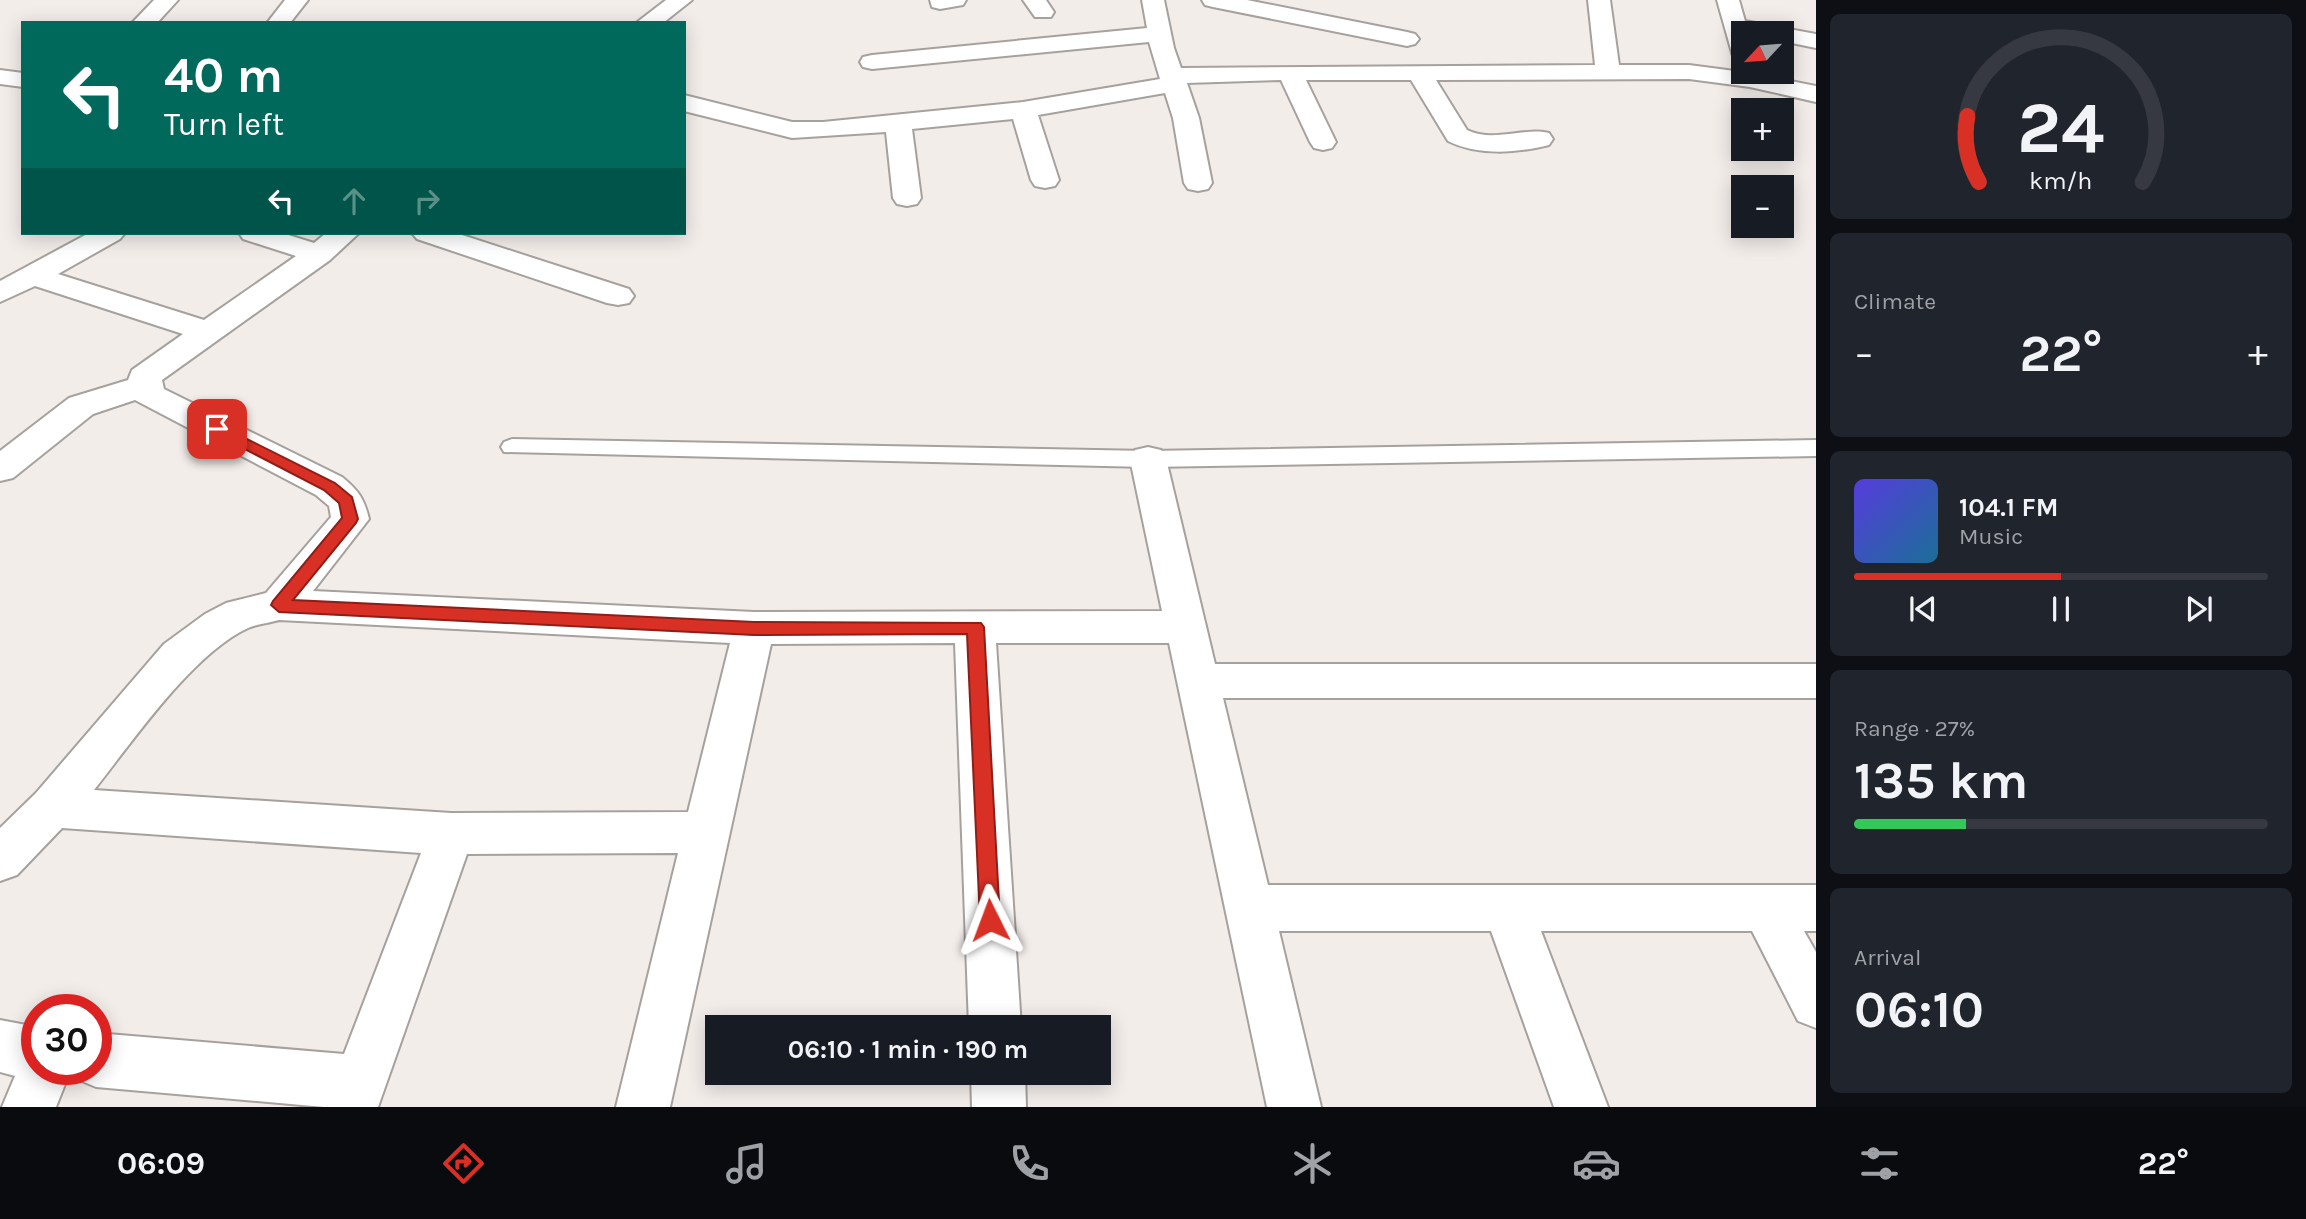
<!DOCTYPE html>
<meta charset="utf-8">
<style>
:root{--surface:#171b24;--page:#20242c;--text:#f1f3f6;--muted:#9ea1a6;--line:#363941;--accent:#d93025}
body{margin:0;font-family:Karla,sans-serif;background:var(--page);color:var(--text);height:100vh;display:flex;flex-direction:column;font-size:26px;white-space:nowrap}
*{box-sizing:border-box;margin:0}
p{font-size:23px;color:var(--muted)}
.icon{flex:none;width:38px;height:38px;fill:none;stroke:currentColor;stroke-width:2;stroke-linecap:round;stroke-linejoin:round}
.map{position:relative;flex:1;overflow:hidden}
.details{display:flex;flex-direction:column;gap:14px;padding:14px;background:#0d0f14;width:490px}
.details>*{flex:none}
.top-card{position:absolute;left:21px;top:21px;width:665px;height:214px;border-radius:0px;box-shadow:0 4px 18px #0003;background:#00695c;color:#fff;overflow:hidden}
.needle{width:46px;rotate:244deg}
.fabs{position:absolute;left:1731px;top:21px;display:grid;gap:14px}
.fabs a{display:grid;place-items:center;width:63px;height:63px;border-radius:0px;background:var(--surface);box-shadow:0 4px 18px #0003;font-size:35px}
.speed{position:absolute;left:21px;top:994px;display:flex;gap:14px;font-size:35px;font-weight:700;text-align:center}
.speed>*{display:grid;place-content:center;width:91px;height:91px;border-radius:50%;background:var(--surface);box-shadow:0 4px 18px #0003;line-height:1}
.speed .limit{border:10px solid #d22;background:#fff;color:#111}
.pin{position:absolute;display:grid;place-items:center;width:60px;height:60px;color:#fff;margin:-30px;border-radius:14px;box-shadow:0 4px 10px #0006}
.me{position:absolute;width:77px;margin:-38px;rotate:357deg;stroke-linejoin:round;filter:drop-shadow(0 0 5px #0008)}
.turn{display:flex;align-items:center;gap:24px;height:147px;padding:0 28px;font-size:32px}
.turn .icon{width:91px;height:91px;stroke-width:2.5}
.turn b{display:block;font-size:49px;line-height:60px}
.lanes{display:flex;align-items:center;height:66px;padding:0 28px;background:#0003;justify-content:center;gap:35px;direction:ltr}
.lanes .off{opacity:.35}
.big{font-size:52px;font-weight:700;line-height:1.1}
.details .tile{flex:1;display:flex;flex-direction:column;justify-content:center;gap:10px;min-width:0;padding:0 24px;border-radius:10px;background:var(--page)}
.details .dial{align-items:center;gap:0}
.dial svg{height:182px;overflow:visible;fill:none;stroke:var(--line);stroke-width:7;stroke-linecap:round;text-anchor:middle}
.dial text{fill:var(--text);stroke:none}
.song{display:flex;align-items:center;gap:21px}
.cover{width:84px;height:84px;border-radius:10px;background:linear-gradient(135deg,hsl(250 70% 55%),hsl(200 70% 35%))}
.played{height:7px;border-radius:4px;background:linear-gradient(90deg,var(--accent) 50%,var(--line) 50%)}
.keys{display:flex;justify-content:space-around;direction:ltr}
.heat{display:flex;justify-content:space-between;align-items:center;font-size:38px;direction:ltr}
.charge{height:10px;border-radius:5px;background:linear-gradient(90deg,#34c759 27%,var(--line) 0)}
.trip{position:absolute;left:705px;top:1015px;width:406px;height:70px;border-radius:0px;background:var(--surface);box-shadow:0 4px 18px #0003;font-weight:700;line-height:70px;text-align:center}
.dock{display:flex;height:112px;justify-content:space-around;align-items:center;background:#090b0e;color:var(--muted)}
.dock .icon{width:49px;height:49px}
.dock .active{color:var(--accent)}
.dock b{font-size:32px;color:var(--text)}
main{display:flex;flex:1;min-height:0}
.map>svg:first-child{display:block}
</style>
<main>
<div class="map">
<svg width="1816" height="1107" viewBox="0 0 1816 1107">
<rect width="100%" height="100%" fill="#f3edea"/>
<g fill="none" stroke-linecap="round" stroke-linejoin="round">
<g stroke="#a6a19d" stroke-width="4">
<path id="lane" d="M512,439L1148,451L1816,440V456L1148,467L504,452L501,447L504,442Z"/>
</g>
<g stroke="#a6a19d" stroke-width="4">
<path id="street" d="M154,0H178L157,23H132Z
M285,0H308L290,23H267Z
M666,0H692L663,23H636Z
M930,0H966L963,5L940,9L932,7Z
M1023,0H1046L1054,12L1051,17H1035Z
M1142,0H1164L1174,48L1181,68L1595,65L1588,0H1610L1619,65H1689L1750,73L1816,86V102L1750,87L1689,79L1436,80L1467,130C1493,143 1522,127 1549,133L1553,139L1549,145C1517,153 1478,156 1448,141L1411,80H1306L1336,142L1332,148L1323,150L1314,148L1310,142L1281,80L1187,83L1199,118L1212,183L1208,189L1198,191L1188,189L1184,183L1173,118L1165,93L1038,115L1059,180L1055,186L1045,188L1035,186L1031,180L1013,119L912,129L921,198L917,204L907,206L897,204L893,198L886,132L792,138L684,111V95L792,122H823L1023,102L1160,79L1149,42L872,69L863,67L860,62L863,57L872,55L1147,28Z
M1202,0H1247L1407,32L1415,34L1419,39L1415,44L1407,46L1213,7L1205,5Z
M1717,0H1739L1745,21L1816,34V48L1782,41V33H1743V62L1734,60Z
M0,70L23,73V87L0,84Z
M89,233H125L120,239L58,274L204,320L296,256L243,239L239,233H282L314,243L326,233H359L330,260L162,380L164,389L342,477C358,490 364,498 369,519L313,591L754,612L1162,611L1130,459L1135,450L1148,447L1161,450L1166,459L1215,664H1816V698H1223L1268,885H1816V931H1804L1816,952V1028L1798,1021L1752,931H1541L1608,1107H1554L1491,931H1279L1321,1107H1267L1169,643H996L1021,1027H969L955,643L771,644L670,1107H616L678,853L467,854L378,1107H324L96,1087L77,1079L73,1069H96V1033L344,1054L421,853L62,828L17,875L0,881V828L36,793L164,644L205,614L226,603L266,593L331,517L329,506L316,495L135,400L93,414L13,478L0,481V451L69,398L128,380L132,370L183,334L35,286L0,302V281ZM279,620L730,643L688,812L451,813L94,790C133,741 192,654 248,628C257,624 269,623 279,620Z
M412,233H456L629,289L634,296L629,303L618,305L607,303L417,239Z
M0,1020L37,1027V1069H71L56,1107H2L15,1076L0,1072Z
M971,1073H1025L1026,1107H972Z"/>
</g>
<use href="#lane" fill="#fff" fill-rule="evenodd"/>
<use href="#street" fill="#fff" fill-rule="evenodd"/>
</g>
<path fill="#d93025" stroke="#8d1f18" stroke-width="2" d="M217,424L335,483L352,497L358,519L356,523L293,600L754,622L981,623L984,627L1000,920L997,927L990,930L983,927L980,920L967,634L754,635L279,612L271,605L273,601L342,518L339,503L324,490L212,432L210,429L212,426Z"/>
</svg>
<div class="fabs">
<a><svg class="needle" viewBox="-14 -14 28 28"><path d="M0-13l5 13h-10z" fill="#e53935"/><path d="M0 13l5-13h-10z" fill="#9ea1a6"/></svg></a>
<a>+</a>
<a>−</a>
</div>
<div class="speed"><div class="limit">30</div></div>
<div class="pin" style="left:217px;top:429px;background:#d93025"><svg class="icon" aria-label="arrive" viewBox="0 0 24 24"><path d="M6 21V4h12l-3 4 3 4H6"/></svg></div>
<svg class="me" style="left:990px;top:920px" viewBox="-20 -20 40 40"><path d="M0-17L14 15 0 8-14 15z" fill="#d93025" stroke="#fff" stroke-width="4"/></svg>
<div class="trip">06:10 · 1 min · 190 m</div>
<div class="top-card">
<div class="turn"><svg class="icon" aria-label="left" viewBox="0 0 24 24"><path d="M17 20v-9H6M10 6l-5 5 5 5"/></svg><div><b>40 m</b>Turn left</div></div>
<div class="lanes"><svg class="icon" aria-label="left" viewBox="0 0 24 24"><path d="M17 20v-9H6M10 6l-5 5 5 5"/></svg><svg class="icon off" aria-label="ahead" viewBox="0 0 24 24"><path d="M12 20V5M6 11l6-6 6 6"/></svg><svg class="icon off" aria-label="right" viewBox="0 0 24 24"><path d="M7 20v-9h11M14 6l5 5-5 5"/></svg></div>
</div>
</div>
<section class="details">
<div class="tile dial"><svg viewBox="0 0 100 80">
<path d="M14 69A42 42 0 1 1 86 69"/>
<path d="M14 69A42 42 0 0 1 9 40" stroke="#d93025"/>
<text x="50" y="56" font-size="32" font-weight="700">24</text>
<text x="50" y="72" font-size="11">km/h</text>
</svg></div>
<div class="tile"><p>Climate</p>
<div class="heat"><a>−</a><b class="big">22°</b><a>+</a></div>
</div>
<div class="tile">
<div class="song"><i class="cover"></i><div><b>104.1 FM</b><p>Music</p></div></div>
<div class="played"></div>
<div class="keys"><svg class="icon" aria-label="previous" viewBox="0 0 24 24"><path d="M18 5L8 12l10 7zM5 5v14"/></svg><svg class="icon" aria-label="pause" viewBox="0 0 24 24"><path d="M8 5v14M16 5v14"/></svg><svg class="icon" aria-label="next" viewBox="0 0 24 24"><path d="M6 5l10 7-10 7zM19 5v14"/></svg></div>
</div>
<div class="tile"><p>Range · 27%</p><b class="big">135 km</b><div class="charge"></div></div>
<div class="tile"><p>Arrival</p><b class="big">06:10</b></div>
</section>
</main>
<nav class="dock">
<b>06:09</b>
<svg class="icon active" aria-label="directions" viewBox="0 0 24 24"><path d="M12 3l9 9-9 9-9-9zM9 14v-3h6M13 9l2 2-2 2"/></svg>
<svg class="icon" aria-label="music" viewBox="0 0 24 24"><path d="M9 18V5l10-2v13"/><circle cx="6" cy="18" r="3"/><circle cx="16" cy="16" r="3"/></svg>
<svg class="icon" aria-label="phone" viewBox="0 0 24 24"><path d="M5 4h4l2 5-3 2q2 4 5 5l2-3 5 2v4C11 20 4 13 5 4z"/></svg>
<svg class="icon" aria-label="climate" viewBox="0 0 24 24"><path d="M12 3v18M4 7l16 10M4 17L20 7"/></svg>
<svg class="icon" aria-label="car" viewBox="0 0 24 24"><path d="M5 17H2v-5l4-1 3-4h7l3 4 3 1v5h-3M9 17h6M6 11h13"/><circle cx="7" cy="17" r="2"/><circle cx="17" cy="17" r="2"/></svg>
<svg class="icon" aria-label="filters" viewBox="0 0 24 24"><path d="M4 7h16M4 17h16"/><circle cx="9" cy="7" r="2"/><circle cx="15" cy="17" r="2"/></svg>
<b>22°</b>
</nav>
